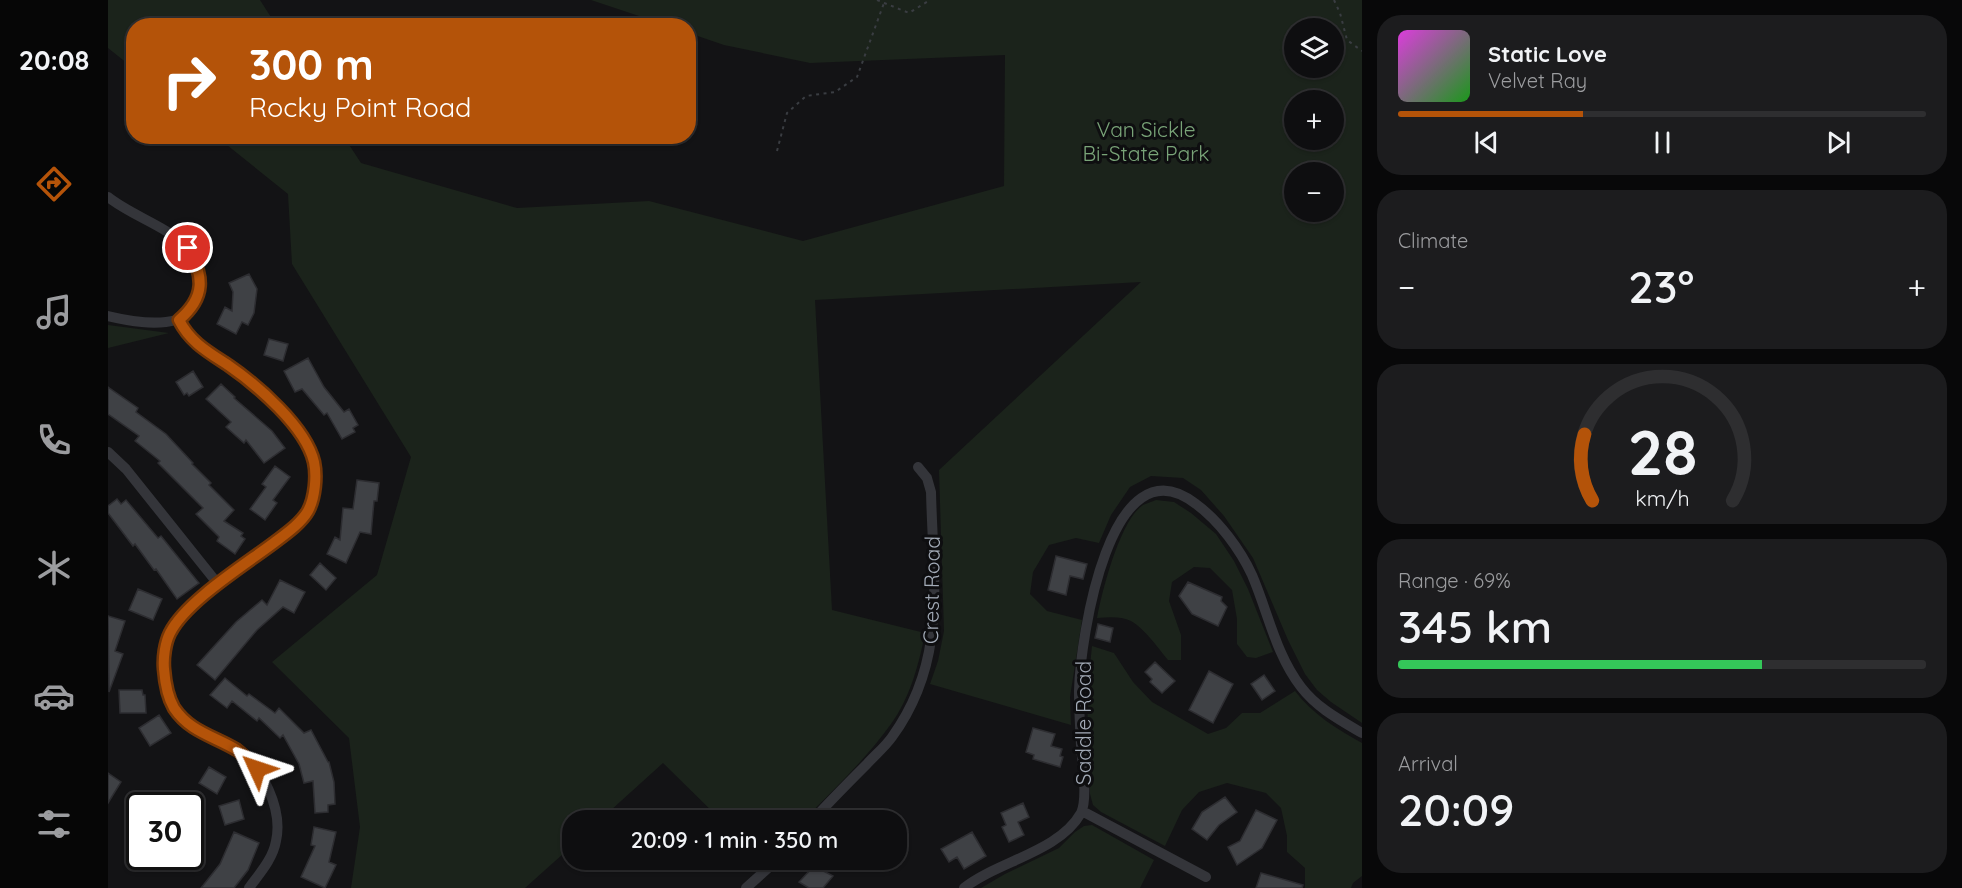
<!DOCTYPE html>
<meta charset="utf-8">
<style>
:root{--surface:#0e0e10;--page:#1c1c1e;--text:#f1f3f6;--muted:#9b9c9f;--line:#2e2e30;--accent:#b45309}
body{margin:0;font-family:Quicksand,sans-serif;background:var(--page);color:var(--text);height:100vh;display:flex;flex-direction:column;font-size:22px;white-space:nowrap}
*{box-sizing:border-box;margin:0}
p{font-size:20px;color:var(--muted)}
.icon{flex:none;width:33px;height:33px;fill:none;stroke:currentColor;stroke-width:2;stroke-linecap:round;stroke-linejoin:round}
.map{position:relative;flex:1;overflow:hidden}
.details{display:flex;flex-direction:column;gap:15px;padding:15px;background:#080809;width:600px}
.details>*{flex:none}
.hud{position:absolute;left:18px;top:18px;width:570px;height:126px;border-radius:24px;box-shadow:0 2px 4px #0004,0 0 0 2px var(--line);background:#b45309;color:#fff;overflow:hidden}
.tools{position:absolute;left:1176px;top:18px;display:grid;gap:12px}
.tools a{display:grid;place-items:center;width:60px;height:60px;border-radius:50%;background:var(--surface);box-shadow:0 2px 4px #0004,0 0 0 2px var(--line);font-size:30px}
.speed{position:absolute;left:18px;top:792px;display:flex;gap:12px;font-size:30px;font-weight:700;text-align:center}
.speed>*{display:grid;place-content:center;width:78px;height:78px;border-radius:50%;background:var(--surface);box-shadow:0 2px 4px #0004,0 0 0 2px var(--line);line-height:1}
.speed .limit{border:3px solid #111;border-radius:9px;background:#fff;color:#111}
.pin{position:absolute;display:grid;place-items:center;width:51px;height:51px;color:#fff;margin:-26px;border:3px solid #fff;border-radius:50%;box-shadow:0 2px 6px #0007}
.me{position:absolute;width:66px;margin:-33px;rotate:312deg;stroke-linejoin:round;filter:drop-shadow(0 0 4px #0008)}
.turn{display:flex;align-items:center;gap:21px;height:126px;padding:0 24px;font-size:27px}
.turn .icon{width:78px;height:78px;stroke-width:2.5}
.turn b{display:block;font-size:42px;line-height:51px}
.big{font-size:45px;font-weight:600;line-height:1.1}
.details .widget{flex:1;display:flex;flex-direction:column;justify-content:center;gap:9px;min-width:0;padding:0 21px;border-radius:24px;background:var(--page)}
.details .dial{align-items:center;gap:0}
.dial svg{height:156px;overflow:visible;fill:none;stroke:var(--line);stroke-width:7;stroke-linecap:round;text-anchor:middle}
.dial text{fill:var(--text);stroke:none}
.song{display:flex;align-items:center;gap:18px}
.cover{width:72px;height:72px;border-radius:9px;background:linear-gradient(135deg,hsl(300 70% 55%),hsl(120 70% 35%))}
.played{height:6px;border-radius:3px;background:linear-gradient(90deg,var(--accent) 35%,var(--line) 35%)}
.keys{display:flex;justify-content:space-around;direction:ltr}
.heat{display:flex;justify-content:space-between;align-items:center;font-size:33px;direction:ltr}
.charge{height:9px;border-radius:4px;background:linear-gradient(90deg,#34c759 69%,var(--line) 0)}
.trip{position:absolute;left:454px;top:810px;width:345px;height:60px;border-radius:24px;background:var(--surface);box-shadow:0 2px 4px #0004,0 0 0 2px var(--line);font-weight:600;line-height:60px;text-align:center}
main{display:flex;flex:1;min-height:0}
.tab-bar{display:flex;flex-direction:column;width:108px;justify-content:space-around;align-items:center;background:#060606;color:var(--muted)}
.tab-bar .icon{width:42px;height:42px}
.tab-bar .on{color:var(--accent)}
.tab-bar b{font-size:27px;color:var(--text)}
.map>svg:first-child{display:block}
</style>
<main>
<nav class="tab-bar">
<b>20:08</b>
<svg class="icon on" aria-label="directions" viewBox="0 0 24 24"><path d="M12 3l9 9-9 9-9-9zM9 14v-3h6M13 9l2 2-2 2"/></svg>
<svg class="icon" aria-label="music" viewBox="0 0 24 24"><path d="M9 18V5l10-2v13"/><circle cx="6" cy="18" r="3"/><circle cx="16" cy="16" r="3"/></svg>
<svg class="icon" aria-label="phone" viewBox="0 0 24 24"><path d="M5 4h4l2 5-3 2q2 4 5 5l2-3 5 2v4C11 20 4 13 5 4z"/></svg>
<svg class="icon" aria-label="climate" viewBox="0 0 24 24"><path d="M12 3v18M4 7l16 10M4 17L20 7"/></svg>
<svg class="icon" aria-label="car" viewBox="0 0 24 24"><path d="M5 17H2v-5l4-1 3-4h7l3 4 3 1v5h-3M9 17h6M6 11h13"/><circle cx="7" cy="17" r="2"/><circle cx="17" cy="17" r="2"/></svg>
<svg class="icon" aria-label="filters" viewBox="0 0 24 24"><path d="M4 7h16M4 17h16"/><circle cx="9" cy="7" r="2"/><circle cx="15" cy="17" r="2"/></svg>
</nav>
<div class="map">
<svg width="1254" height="888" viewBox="0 0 1254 888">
<rect width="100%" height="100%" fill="#131315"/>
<path fill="#1b231b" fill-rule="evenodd" d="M0,0H152L168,25L26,26L25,68L0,48Z
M483,0H1254V723L1223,702L1209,690L1197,674L1180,640L1145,558L1116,516L1093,490L1075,478L1043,476L1022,487L1003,515L991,543L968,538L941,545L925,572L922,594L939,611L974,620L962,697L963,725L822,684L830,661L836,631L831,470L1033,282L707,300L724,610L817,633C811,664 802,698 783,724C758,759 726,789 696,820H613L555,763L492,820H465V845L417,888H243L252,827L241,738L164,662L269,575L303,457L184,264L180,194L109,137H236L253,163L409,208L541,201L695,241L896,186L897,55L702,63L616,45L581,33L580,26L558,25ZM1186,28H1226V68H1186ZM1186,100H1226V140H1186ZM1186,172H1226V212H1186Z
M0,325L61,333L0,348Z
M1048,500L1066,502L1083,513L1108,534L1126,561L1140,589L1165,652L1148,658L1139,657L1129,644V619L1124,590L1102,568L1086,567L1064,582L1061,601L1073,635V660H1060C1051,649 1036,628 1023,621C1013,616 1001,617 989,618C994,591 1012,520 1035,505C1039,503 1044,502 1048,500Z
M984,646L1006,653L1025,682L1044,702L1100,734L1118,728L1134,713H1152L1187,691C1204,714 1229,729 1254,743V876L1245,883L1243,888H1197V868L1179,852V836L1173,808L1158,793L1119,783L1091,792L1074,810L1057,846L993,812L985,805L982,794L979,695Z
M984,825L1046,860L1032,888H873L897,874L951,848L967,832L976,826Z"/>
<path fill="#3f4145" stroke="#2d2d31" stroke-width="1.5" d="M141,274L149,289L146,313L140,325L134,322L128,334L109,324L117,307L124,311L125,292L121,283Z
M161,339L180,344L175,361L156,355Z
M200,358L216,387L236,412L241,409L250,425L245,428L247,432L234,439L219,413L216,415L194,389L187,392L176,371Z
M85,371L95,387L81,396L79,393L76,395L68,382Z
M113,384L127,397L126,398L164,431L177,448L156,463L138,440L136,443L118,427L123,422L98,399Z
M0,387L30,408L28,412L58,434L85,463L84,464L103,483L101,485L126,510L116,521L135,533L133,536L137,539L127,554L109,541L111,537L88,514L95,508L50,463L52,461L27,441L31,436L0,414Z
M167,466L182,477L165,500L169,503L157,520L142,509L158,487L154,484Z
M249,480L271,483L269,501H266L263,534L252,532L238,563L219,554L227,537L232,540L235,508L245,509Z
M9,499L13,504L18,500L50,538L53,536L91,583L69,599L48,569L46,570L27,544L25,546L0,513V506Z
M948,556L979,564L975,579L962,576L958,595L940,590Z
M212,563L228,578L218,590L202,575Z
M172,580L197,592L186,613L175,607L149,630L107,680L89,665L128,622L154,600L159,605Z
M1080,582L1114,597L1113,601L1119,607L1110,626L1084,614L1071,596Z
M30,589L54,599L45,620L21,610Z
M0,616L17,621L7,651L15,654L1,692Z
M990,624L1005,628L1002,642L987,638Z
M1047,662L1067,681L1054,693L1042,682L1044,679L1037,672Z
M1101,671L1125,684L1105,723L1081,710Z
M1156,675L1167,691L1154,700L1143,684Z
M117,678L139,696L141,694L167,713L171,708L196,733L203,730L220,762H221L226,782L227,804L220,805V812L207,813L205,781L196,783L191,764L175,735L172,738L151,718L149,721L124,701L119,708L102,695Z
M11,690H34L35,695H37L38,713H12Z
M51,715L63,733L42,746L31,728Z
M925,728L947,734L943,746L954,749L952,756L955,757L952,767L925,759L926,755L918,752Z
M101,767L118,777L109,794L91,783Z
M0,773L13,782L0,803Z
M1117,797L1129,812L1111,825L1099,840L1084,829L1094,812Z
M131,800L136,819L117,825L111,806Z
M915,803L921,817L910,822L916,835L901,842L894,827L898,825L893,813Z
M1148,810L1169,820L1154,848L1129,865L1120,847L1132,841Z
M206,827L228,832L221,862L228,865L217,888L193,877L207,846L203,845Z
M126,832L151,843L140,870L126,888H93L112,864Z
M864,832L878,856L856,869L849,857L841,862L833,849Z
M706,866L725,876L715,888H701L691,882Z
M1153,873L1195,885L1194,888H1148Z"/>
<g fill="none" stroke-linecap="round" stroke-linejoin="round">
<path stroke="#3a3d42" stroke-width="2" stroke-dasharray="3 4.5" stroke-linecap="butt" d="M769,0L801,13L822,0
M1226,0L1232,13L1239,40L1254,51
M669,151L679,113L698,96L727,92L749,77L776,3"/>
<path stroke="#34353a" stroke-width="10" d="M0,197C24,216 56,225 78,246C94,262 95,286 85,305C81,312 76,319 68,320C47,326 21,321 0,316
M71,320C82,342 100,352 120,365C149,385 198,428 206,462C210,476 207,498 200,511C192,524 176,535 164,545C135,566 94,591 72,618C62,629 57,645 56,659C54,682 62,710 81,725C94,736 114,741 129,750C155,767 175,810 168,841C165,859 151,874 141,888
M0,452L18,469L110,584
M974,811L1098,877
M705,820C722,801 741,782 759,764C767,755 777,747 784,737C840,660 825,581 823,492L819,478L810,467
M638,888L669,860
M856,888C890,861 951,852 973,813C980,798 974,762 973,745C972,727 971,709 971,691C972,640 1002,437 1088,504C1111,521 1132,549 1144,575C1160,612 1168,655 1193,687C1209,708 1232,720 1254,733"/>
</g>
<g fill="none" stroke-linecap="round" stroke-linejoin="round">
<g stroke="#753606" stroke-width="15">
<path id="route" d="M80,248C96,276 98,297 71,320C82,342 100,352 120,365C149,385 198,427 206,462C209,476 207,498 200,511C193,523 179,533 167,542C138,564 78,601 62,633C57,643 55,658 56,669C57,682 59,696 66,708C82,732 106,736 129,750C136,755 142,763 149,769"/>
</g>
<use href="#route" stroke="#b45309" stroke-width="10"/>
</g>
<g text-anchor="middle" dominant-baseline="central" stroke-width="6" stroke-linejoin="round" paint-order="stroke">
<g font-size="21" fill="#79a478" stroke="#0e0e10">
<text x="1038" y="129">Van Sickle<tspan x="1038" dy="24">Bi-State Park</tspan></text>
</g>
<g font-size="21" fill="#a3abb7" stroke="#0e0e10">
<text transform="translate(823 590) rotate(-89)">Crest Road</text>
<text transform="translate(975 723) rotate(-90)">Saddle Road</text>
</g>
</g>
</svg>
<div class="tools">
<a><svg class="icon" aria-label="layers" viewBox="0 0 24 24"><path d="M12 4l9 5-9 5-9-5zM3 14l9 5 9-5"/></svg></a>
<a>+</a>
<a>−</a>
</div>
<div class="speed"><div class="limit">30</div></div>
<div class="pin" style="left:80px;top:248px;background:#d93025"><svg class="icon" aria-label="arrive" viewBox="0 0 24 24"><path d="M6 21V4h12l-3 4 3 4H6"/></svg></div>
<svg class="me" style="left:149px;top:769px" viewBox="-20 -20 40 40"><path d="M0-17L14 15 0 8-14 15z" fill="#b45309" stroke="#fff" stroke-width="4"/></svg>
<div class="trip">20:09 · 1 min · 350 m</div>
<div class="hud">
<div class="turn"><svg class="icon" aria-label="right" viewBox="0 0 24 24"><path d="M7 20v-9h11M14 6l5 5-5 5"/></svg><div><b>300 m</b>Rocky Point Road</div></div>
</div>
</div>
<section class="details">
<div class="widget">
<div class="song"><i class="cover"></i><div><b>Static Love</b><p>Velvet Ray</p></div></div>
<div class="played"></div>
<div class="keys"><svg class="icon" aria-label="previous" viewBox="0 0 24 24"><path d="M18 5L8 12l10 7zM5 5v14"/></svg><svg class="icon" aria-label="pause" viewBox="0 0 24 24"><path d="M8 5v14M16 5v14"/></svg><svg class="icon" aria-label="next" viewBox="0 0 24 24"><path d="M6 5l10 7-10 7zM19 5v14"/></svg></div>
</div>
<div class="widget"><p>Climate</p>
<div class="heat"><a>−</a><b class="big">23°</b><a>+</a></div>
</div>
<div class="widget dial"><svg viewBox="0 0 100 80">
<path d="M14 69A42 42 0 1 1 86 69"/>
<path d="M14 69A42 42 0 0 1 10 35" stroke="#b45309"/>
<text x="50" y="56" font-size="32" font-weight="700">28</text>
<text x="50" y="72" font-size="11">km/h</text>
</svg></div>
<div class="widget"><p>Range · 69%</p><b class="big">345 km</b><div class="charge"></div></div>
<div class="widget"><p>Arrival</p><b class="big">20:09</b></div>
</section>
</main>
